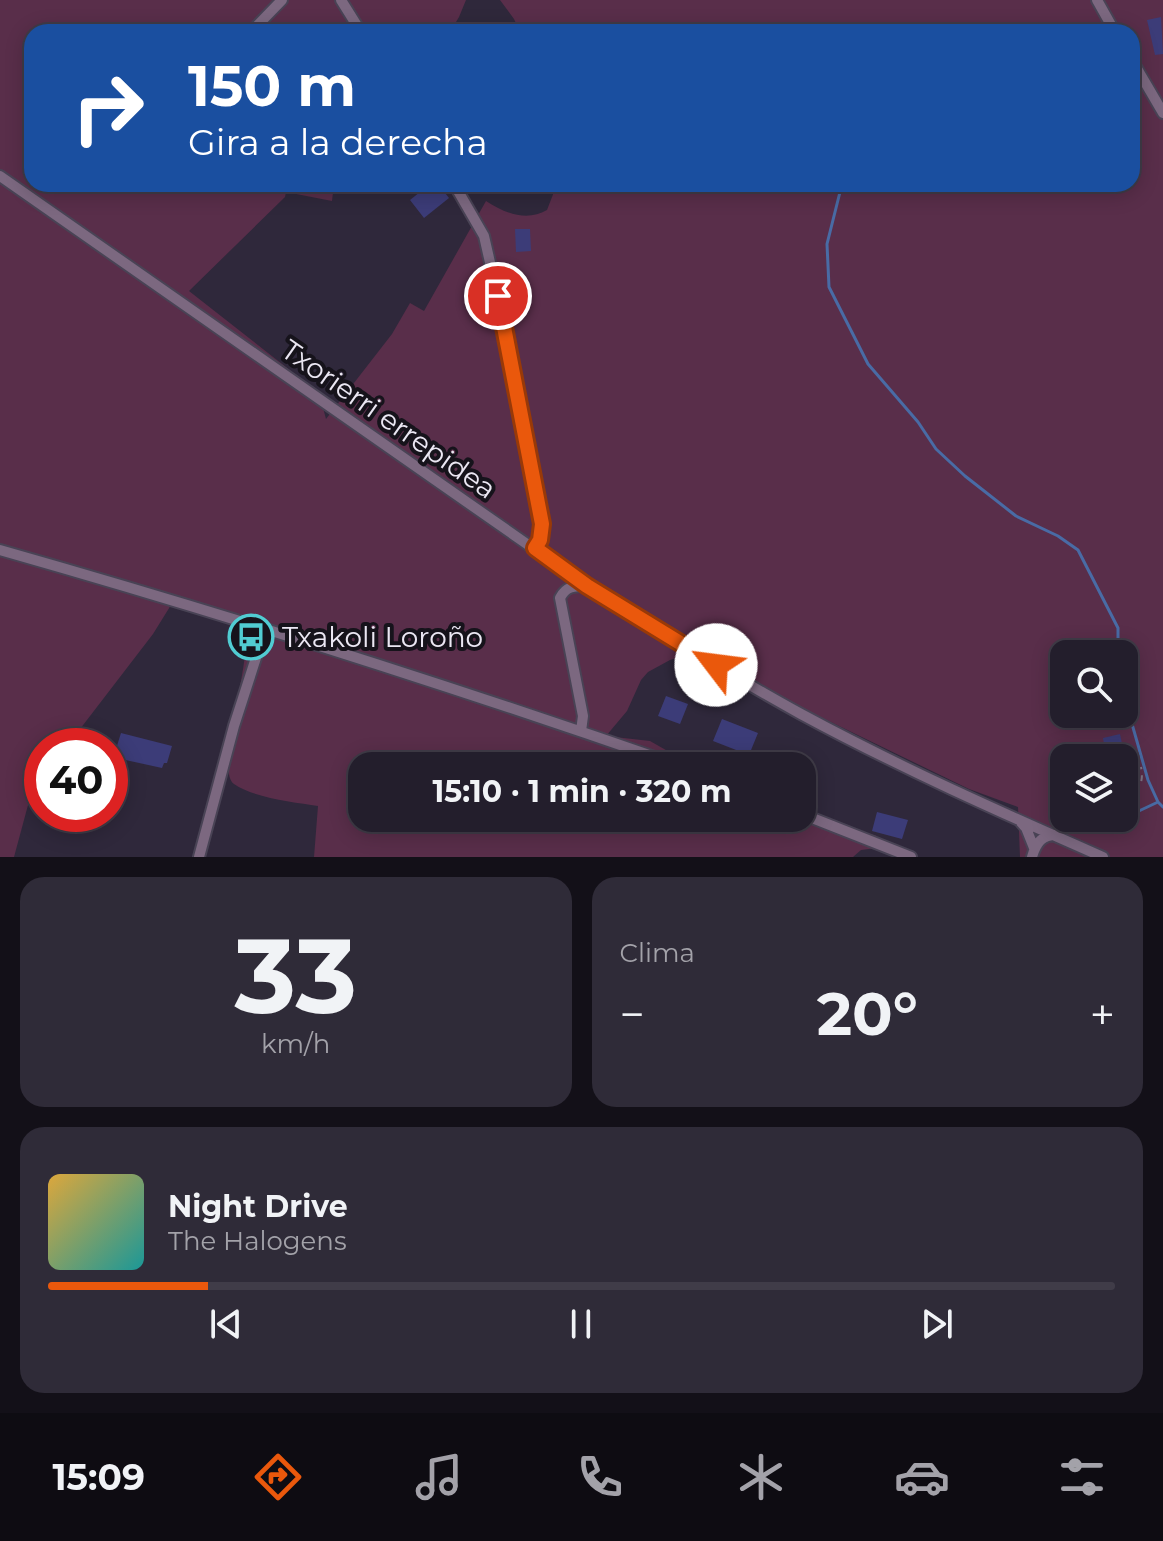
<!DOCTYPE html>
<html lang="es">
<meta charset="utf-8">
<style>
:root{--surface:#231e2c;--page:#2f2b38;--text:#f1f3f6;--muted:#a3a2a9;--line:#403c48;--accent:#ea580c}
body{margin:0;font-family:Montserrat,sans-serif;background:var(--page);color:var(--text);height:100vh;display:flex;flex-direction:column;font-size:30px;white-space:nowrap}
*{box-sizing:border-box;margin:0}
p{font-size:26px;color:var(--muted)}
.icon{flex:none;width:44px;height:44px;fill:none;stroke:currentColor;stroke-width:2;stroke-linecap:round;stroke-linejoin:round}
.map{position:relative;height:857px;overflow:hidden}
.sheet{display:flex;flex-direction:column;gap:20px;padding:20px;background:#131018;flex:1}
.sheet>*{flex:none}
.banner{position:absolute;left:24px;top:24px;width:1116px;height:168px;border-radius:24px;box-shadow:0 4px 20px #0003,0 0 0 2px var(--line);background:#1a4fa0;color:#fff;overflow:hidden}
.buttons{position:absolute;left:1050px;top:640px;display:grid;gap:16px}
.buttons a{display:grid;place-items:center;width:88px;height:88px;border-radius:16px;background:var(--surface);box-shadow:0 4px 20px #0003,0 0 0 2px var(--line);font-size:40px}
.speed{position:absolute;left:24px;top:728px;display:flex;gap:16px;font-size:40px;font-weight:700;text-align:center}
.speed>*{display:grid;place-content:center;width:104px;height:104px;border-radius:50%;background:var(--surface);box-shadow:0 4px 20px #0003,0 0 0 2px var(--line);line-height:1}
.speed .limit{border:12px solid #d22;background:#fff;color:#111}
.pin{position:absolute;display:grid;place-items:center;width:68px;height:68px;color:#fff;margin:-34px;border:4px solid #fff;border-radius:50%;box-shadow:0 2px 8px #0007}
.me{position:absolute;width:88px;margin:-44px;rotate:300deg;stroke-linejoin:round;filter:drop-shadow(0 0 6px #0008)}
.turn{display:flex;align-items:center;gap:28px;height:168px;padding:0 32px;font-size:36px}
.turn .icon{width:104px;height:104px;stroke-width:2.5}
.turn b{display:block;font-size:56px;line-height:68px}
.big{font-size:60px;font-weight:700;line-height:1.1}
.sheet .tile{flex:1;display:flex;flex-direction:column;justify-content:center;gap:12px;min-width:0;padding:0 28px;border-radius:24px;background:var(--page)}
.sheet .dial{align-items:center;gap:0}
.dial b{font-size:104px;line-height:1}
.song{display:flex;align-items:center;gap:24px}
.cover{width:96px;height:96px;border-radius:12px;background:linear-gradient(135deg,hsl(40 70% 55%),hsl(180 70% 35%))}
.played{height:8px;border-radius:4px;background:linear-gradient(90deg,var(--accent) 15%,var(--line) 15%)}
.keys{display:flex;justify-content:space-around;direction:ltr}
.heat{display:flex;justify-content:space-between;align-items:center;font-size:44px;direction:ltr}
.sheet .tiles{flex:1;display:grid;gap:20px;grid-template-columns:1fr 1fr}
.tile:last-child{grid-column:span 2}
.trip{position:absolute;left:348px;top:752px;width:468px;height:80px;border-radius:24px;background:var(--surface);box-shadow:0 4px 20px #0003,0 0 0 2px var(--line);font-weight:700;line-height:80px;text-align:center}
.dock{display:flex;height:128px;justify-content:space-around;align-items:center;background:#0e0c12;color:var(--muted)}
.dock .icon{width:56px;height:56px}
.dock .selected{color:var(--accent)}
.dock b{font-size:36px;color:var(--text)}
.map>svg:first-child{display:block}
</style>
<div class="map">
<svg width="1163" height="857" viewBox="0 0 1163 857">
<rect width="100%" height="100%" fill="#2f283b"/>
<path fill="#592e4a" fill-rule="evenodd" d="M0,0H466L459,17L450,32H32V184H334L332,201L286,192L285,197L189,291L319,393L326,419L392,334L410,303L424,311L486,201C504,213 527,222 547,210L557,184H1132V32H520L514,19L500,0H1163V857H1020L1018,807L969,789L773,694L701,651L670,660L648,672L641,680L627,711L606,736L650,741L694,766H362V818L808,819L834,823L877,836V848L861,850L853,857H314L318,806C294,802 254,798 234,784C214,770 253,660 245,628L171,605L153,634L67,746H42V772L31,794L14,857H0ZM1064,654H1124V714H1064ZM1064,758H1124V818H1064Z"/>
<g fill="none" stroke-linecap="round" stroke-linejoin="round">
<path stroke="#496ba5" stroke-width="3" d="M842,184L827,244L829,287L868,364L918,422L936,449L965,476L1016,516L1058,536L1078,550L1118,628V654
M1124,696L1148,780L1158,802
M1124,818L1158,802L1163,807
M1094,831L1123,818"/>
</g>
<path fill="#3c3c78" d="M1161,17L1163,54L1155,55L1147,20Z
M430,184H438L449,198L424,218L410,200Z
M515,229H530L531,251L516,252Z
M666,696L688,704L680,724L658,716Z
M722,719L758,733L749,755L713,741Z
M121,733L172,746L167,763H164L162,768L121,759L122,754L115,752Z
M1120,734L1125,758H1092L1090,747L1104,744L1103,738Z
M877,812L908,820L902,839L872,831Z"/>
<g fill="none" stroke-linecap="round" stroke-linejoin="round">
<g stroke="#494355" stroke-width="14">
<path id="minor" d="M341,0L361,32
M1097,0L1115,32
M251,32L282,0
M1132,60L1163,113
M0,176L587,586C657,630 728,674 801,714C899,767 1002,813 1103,857
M454,184L484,236L504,324L542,524L540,540L535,548
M0,550C229,615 457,688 681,766
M581,731L583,716L560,598C566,586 574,586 587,586
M802,814L911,857
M1019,820L1026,828L1034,848
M199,857L234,726L265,630
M1032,857C1036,843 1042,834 1058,835"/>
</g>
<path stroke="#7d7787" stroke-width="2" stroke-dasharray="6 6" stroke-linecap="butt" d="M1124,795C1140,794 1144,781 1141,767
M1073,832L1077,818"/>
<use href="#minor" stroke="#7c6880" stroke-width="10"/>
</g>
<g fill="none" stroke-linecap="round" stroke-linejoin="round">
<g stroke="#983908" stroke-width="20">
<path id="route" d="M498,296L542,524L540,540L535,548L587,586L716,665"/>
</g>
<use href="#route" stroke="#ea580c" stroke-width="14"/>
</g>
<defs>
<g id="bus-ring" transform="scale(2.3)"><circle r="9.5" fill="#16131b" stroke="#51ccd2" stroke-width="1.5"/><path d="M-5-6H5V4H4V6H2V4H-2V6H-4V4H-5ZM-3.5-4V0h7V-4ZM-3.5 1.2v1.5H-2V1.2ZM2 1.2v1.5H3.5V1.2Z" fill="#51ccd2"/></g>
</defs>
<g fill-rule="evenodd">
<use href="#bus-ring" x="251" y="637"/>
</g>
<g text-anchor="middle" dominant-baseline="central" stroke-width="8" stroke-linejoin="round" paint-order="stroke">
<g font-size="28" fill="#ebe7f3" stroke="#16131b">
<text transform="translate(389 419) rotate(35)">Txorierri errepidea</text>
</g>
<g font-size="28" fill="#ebe7f3" stroke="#16131b" text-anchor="start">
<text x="282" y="637">Txakoli Loroño</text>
</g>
</g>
</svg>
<div class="buttons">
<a><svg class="icon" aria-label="search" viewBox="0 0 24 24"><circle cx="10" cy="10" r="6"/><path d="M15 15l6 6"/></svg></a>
<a><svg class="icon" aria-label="layers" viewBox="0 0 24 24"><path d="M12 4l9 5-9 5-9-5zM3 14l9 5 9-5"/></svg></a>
</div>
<div class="speed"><div class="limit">40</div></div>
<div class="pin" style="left:498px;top:296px;background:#d93025"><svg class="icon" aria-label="arrive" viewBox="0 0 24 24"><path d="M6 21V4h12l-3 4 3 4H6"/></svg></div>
<svg class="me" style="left:716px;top:665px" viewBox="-20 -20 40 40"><circle r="19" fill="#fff"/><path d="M0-13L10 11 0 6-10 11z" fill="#ea580c"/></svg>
<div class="trip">15:10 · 1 min · 320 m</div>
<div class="banner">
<div class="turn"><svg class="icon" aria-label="right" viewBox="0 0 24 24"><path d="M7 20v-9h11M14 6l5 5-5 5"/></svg><div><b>150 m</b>Gira a la derecha</div></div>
</div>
</div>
<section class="sheet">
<div class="tiles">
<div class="tile dial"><b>33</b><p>km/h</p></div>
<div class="tile"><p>Clima</p>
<div class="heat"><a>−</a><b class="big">20°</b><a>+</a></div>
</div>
<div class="tile">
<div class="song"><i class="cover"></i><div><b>Night Drive</b><p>The Halogens</p></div></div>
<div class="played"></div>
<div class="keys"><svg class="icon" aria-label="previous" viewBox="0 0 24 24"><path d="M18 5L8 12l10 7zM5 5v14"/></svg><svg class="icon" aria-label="pause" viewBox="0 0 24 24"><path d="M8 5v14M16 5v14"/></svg><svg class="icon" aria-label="next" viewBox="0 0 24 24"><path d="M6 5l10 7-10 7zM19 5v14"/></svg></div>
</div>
</div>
</section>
<nav class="dock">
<b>15:09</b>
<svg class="icon selected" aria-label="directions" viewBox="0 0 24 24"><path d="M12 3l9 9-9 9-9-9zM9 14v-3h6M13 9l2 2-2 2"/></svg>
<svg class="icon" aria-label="music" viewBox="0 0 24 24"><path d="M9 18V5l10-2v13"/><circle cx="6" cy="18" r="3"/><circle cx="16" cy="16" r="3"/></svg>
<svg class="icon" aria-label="phone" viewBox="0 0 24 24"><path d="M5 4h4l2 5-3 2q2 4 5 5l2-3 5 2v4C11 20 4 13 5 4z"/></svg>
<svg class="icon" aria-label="climate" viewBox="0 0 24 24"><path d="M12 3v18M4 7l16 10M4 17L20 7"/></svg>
<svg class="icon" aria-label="car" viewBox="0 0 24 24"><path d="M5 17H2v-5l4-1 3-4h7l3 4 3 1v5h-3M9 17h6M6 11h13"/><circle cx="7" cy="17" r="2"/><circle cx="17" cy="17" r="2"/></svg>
<svg class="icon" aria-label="filters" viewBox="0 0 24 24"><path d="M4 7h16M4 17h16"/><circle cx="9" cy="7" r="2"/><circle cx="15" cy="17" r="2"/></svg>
</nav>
